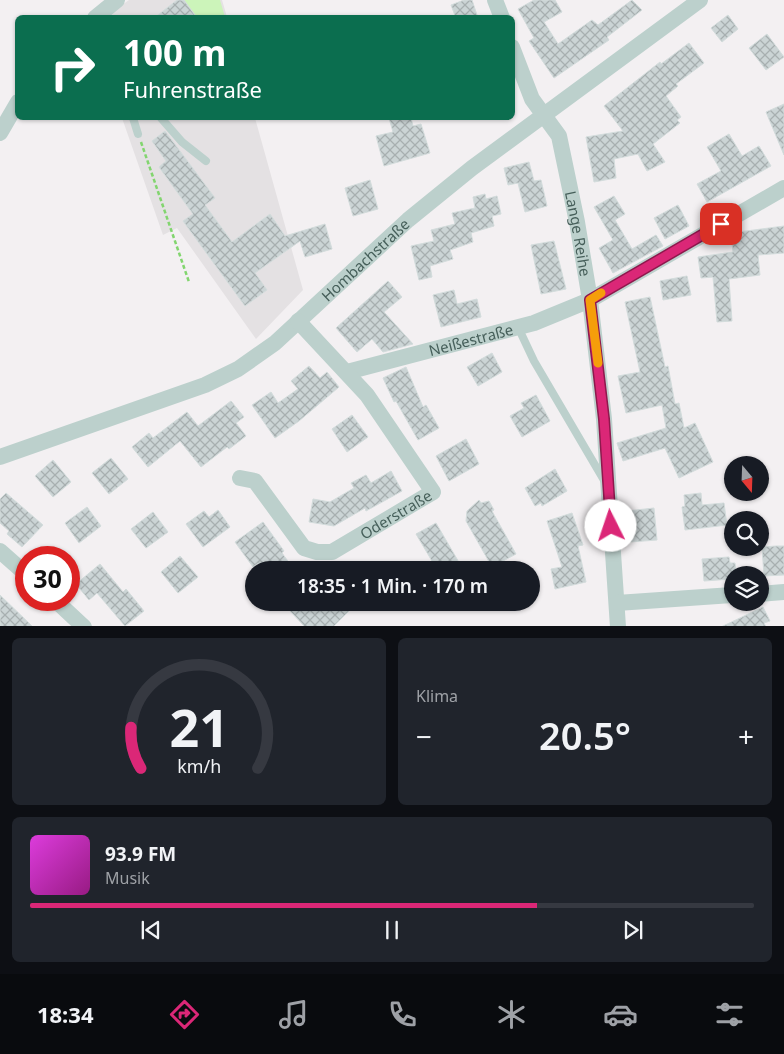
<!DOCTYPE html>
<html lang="de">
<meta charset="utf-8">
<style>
:root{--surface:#171b24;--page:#20242c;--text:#f1f3f6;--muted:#9ea1a6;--line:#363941;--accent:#db2777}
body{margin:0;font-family:"Noto Sans",sans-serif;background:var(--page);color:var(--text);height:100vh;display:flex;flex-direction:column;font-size:19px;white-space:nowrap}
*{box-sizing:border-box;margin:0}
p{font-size:16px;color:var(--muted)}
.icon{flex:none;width:28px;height:28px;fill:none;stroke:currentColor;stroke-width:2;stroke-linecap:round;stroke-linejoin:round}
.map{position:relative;height:626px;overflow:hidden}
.side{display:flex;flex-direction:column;gap:12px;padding:12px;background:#0d0f14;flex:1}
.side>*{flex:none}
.guide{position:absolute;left:15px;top:15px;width:500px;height:105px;border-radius:8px;box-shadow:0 1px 4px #0004;background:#0b6e4f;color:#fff;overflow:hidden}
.needle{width:32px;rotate:161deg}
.controls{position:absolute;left:724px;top:456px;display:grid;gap:10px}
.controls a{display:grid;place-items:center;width:45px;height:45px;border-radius:50%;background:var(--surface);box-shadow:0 1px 4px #0004;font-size:25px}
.speed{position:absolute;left:15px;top:546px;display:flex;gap:10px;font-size:25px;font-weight:700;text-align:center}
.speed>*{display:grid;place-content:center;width:65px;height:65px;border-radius:50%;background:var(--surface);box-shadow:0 1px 4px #0004;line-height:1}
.speed .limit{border:8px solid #d22;background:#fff;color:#111}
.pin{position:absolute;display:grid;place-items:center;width:42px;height:42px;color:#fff;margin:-21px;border-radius:10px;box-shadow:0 2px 8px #0006}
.me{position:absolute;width:55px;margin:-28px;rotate:356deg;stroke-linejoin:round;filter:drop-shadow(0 0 4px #0008)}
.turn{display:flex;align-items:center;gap:18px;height:105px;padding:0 25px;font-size:22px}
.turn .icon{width:65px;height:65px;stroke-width:2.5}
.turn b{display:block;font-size:35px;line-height:42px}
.big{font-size:38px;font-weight:600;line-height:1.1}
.side .tile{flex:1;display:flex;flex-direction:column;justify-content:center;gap:8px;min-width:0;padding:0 18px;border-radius:8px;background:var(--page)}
.side .dial{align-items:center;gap:0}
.dial svg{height:130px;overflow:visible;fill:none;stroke:var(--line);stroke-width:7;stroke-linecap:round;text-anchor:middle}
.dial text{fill:var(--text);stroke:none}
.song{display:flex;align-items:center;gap:15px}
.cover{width:60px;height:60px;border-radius:8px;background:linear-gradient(135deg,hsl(300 70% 55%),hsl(310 70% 35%))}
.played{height:5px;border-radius:2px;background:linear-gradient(90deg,var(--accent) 70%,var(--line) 70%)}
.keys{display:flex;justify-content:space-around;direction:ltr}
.heat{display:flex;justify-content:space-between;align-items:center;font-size:28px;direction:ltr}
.side .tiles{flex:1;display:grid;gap:12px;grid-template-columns:1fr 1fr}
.tile:last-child{grid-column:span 2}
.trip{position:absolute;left:245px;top:561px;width:295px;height:50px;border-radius:25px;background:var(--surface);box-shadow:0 1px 4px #0004;font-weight:600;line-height:50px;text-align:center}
.tab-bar{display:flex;height:80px;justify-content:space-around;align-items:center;background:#090b0e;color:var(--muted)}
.tab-bar .icon{width:35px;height:35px}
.tab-bar .current{color:var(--accent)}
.tab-bar b{font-size:22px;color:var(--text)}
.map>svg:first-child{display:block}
</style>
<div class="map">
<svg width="784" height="627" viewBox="0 0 784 627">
<defs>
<pattern id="building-cross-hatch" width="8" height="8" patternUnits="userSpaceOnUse" patternTransform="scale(1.25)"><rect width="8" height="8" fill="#cbd4d5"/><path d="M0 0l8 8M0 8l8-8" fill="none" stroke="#a7afb0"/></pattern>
</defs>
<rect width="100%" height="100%" fill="#f3f0f2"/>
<path fill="#e4e1e3" d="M129,0H222L227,17L104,18Z
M122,118H255L303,290L256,339L177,228L163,235Z"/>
<path fill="#ccf4ba" d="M184,0H220L225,17H197Z"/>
<path fill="url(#building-cross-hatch)" stroke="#d3dcdc" d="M177,0H184L197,18H154Z
M464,0H472L478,18H456L451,5Z
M534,0H555L562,12L544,22L558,44L592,20L598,25L632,0L642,10L607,37L609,40L554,78L529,41L534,38L518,9Z
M728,15L738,29L722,42L711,28Z
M767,34L784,57L766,70L749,48Z
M689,43L704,63L676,84L678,86L666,96L681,117L677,120L680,123L653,144L665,162L647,171L638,154L614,159L616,178L594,182L586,137L623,131L604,106L660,62L661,64Z
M784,104V155L766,112Z
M389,118H411L413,126L421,124L430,153L384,166L376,136L393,132Z
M165,131L215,198L205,205L232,242L270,214L285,236L325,224L332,249L305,257L300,241L255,273L267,290L245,306L183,221L193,214L159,167L166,161L152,141Z
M729,134L742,156L759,146L771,166L707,202L697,184L721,171L707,147Z
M529,162L534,181L541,180L547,206L525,212L518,183L508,185L504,168Z
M370,180L378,209L353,216L345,188Z
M485,194L486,199L497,196L501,214L492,216L494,226L471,233L473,242L450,250L453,259L430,266L432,277L419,280L411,246L434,241L431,230L455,224L452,213L475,208L473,197Z
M614,196L625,214L615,220L632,249L656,235L663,246L613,273L599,248L613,240L594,207Z
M678,205L689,226L665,239L654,218Z
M784,226V253L758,255L760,275L729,279L732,321L717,322L713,277L701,278L698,257L733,252L731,233Z
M554,241L566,289L541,294L531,245Z
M687,276L691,295L663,300L660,281Z
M388,281L402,297L384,312L413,344L383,352L372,339L357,352L336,328Z
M454,290L457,304L477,299L481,317L441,327L433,295Z
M650,297L665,367L668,366L675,404L679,403L684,428L695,423L713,462L679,478L665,448L623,461L617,443L666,428L662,405L626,413L618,376L640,372L625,302Z
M492,353L502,372L478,386L467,367Z
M309,366L320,378L327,372L339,387L299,421L275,438L252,405L271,392L278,403L298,389L291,381Z
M406,367L423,407L426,405L439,428L418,440L396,401L394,402L383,378Z
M536,395L550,421L522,437L510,416L524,408L521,403Z
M231,401L244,417L236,423L246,436L229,449L227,447L201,467L180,441L148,467L132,447L149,433L153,438L187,412L198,426Z
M352,415L368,437L347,452L332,429Z
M466,439L479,464L449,481L436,456Z
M111,458L128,479L109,494L92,473Z
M53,460L71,482L53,497L35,476Z
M555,469L567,491L542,506L541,503L535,506L525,488Z
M391,471L402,491L366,511L365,508L334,526L309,522L313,499L330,502L354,488L351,483L366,475L371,483Z
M6,493L43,525L22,547L7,534L9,531L0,523V499Z
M701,493L702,505L724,503L727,525L685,530L682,507L685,506L684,495Z
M479,500L481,503L489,501L494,510L492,511L516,554L492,567L466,521L467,511Z
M87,507L101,526L79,543L65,523Z
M654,508L657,540L630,542L627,511Z
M218,510L230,527L203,547L186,524L204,511L209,517Z
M153,512L168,532L146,548L131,529Z
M572,513L583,545L578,546L586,582L555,589L551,569L562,567L547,521Z
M263,522L284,551L282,553L290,564L281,570H263L258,563L253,567L235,542Z
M436,523L457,559L463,570H437L429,556L416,534Z
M776,546H784V575L764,576L762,547Z
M180,556L198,577L178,593L161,572Z
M729,557L730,563H735L736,575H732V579L704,581L702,559Z
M100,564L123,592L126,589L144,611L125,626L97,593L89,600L76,584Z
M0,595L33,627H0Z
M300,602H358L333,627H305L290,611Z
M763,607L770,621L764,623L766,627H721Z"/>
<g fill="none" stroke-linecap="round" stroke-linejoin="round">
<path stroke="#82d56f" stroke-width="2.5" stroke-dasharray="4 2.5" stroke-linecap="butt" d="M141,142L189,282"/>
<path stroke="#bcd0cc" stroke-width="8" d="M133,118L138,134
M161,118L182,142L206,161
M518,327L534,361L605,482"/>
<g stroke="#bcd0cc" stroke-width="16">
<path d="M495,0L502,18"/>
<path d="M95,18L117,0"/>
<path id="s1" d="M512,47L532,99L559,136L577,222L590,300L604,419L618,627"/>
<path d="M0,133L18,102"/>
<path id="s2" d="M347,372L534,323L590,300L784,188"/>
<path id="s3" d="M0,457L205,385L238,369L275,343L408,220L472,168L700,0"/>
<path id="s4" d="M240,478L255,481L304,548L317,552H332L433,492L367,395L298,321"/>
<path d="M0,551L26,574"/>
<path d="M760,594L784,592"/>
<path d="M55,600L84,627"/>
<path d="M617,603L732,595"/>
</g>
</g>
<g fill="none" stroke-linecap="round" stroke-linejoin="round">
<g stroke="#8e194d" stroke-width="12">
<path id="route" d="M611,526L604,419L590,300L721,224"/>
</g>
<use href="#route" stroke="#db2777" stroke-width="9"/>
<path stroke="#f59e0b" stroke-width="9" d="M598,363L590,300L601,293"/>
</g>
<g text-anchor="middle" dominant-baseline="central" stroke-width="4" stroke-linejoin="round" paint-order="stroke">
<g font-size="15" fill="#465f5a" stroke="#fff">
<text stroke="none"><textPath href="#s1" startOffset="201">Lange Reihe</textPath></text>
<text stroke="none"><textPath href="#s3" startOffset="422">Hombachstraße</textPath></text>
<text stroke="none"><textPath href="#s2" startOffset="128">Neißestraße</textPath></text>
<text stroke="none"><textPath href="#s4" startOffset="201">Oderstraße</textPath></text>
</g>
</g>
</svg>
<div class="controls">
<a><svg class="needle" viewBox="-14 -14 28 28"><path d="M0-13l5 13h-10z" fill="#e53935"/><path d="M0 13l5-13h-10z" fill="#9ea1a6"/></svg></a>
<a><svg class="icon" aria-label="search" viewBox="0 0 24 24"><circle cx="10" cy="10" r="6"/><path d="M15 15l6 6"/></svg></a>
<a><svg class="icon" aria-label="layers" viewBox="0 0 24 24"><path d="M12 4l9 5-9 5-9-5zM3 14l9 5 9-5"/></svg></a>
</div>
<div class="speed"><div class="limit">30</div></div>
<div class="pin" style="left:721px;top:224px;background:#d93025"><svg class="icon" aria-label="arrive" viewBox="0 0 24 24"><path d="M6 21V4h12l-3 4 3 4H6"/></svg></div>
<svg class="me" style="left:611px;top:526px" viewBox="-20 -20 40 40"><circle r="19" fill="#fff"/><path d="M0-13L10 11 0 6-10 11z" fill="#db2777"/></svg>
<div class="trip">18:35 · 1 Min. · 170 m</div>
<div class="guide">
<div class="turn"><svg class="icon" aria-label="right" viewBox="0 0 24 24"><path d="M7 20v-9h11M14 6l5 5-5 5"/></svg><div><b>100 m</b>Fuhrenstraße</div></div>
</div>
</div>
<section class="side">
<div class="tiles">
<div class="tile dial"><svg viewBox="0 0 100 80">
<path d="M14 69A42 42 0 1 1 86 69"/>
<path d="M14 69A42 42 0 0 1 8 44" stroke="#db2777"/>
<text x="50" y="56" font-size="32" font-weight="700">21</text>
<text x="50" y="72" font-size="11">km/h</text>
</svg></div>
<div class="tile"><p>Klima</p>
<div class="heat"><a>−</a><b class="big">20.5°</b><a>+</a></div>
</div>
<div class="tile">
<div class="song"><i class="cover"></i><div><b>93.9 FM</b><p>Musik</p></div></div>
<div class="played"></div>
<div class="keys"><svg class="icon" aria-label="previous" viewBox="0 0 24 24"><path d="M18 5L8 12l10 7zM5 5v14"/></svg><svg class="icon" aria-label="pause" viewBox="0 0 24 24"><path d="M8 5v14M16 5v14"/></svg><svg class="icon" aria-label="next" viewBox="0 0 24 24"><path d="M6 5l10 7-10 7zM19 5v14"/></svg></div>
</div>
</div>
</section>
<nav class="tab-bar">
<b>18:34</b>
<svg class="icon current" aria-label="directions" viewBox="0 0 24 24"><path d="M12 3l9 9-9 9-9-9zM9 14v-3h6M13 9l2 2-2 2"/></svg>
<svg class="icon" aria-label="music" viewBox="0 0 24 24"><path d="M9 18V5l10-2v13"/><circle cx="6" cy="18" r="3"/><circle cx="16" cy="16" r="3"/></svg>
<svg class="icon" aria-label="phone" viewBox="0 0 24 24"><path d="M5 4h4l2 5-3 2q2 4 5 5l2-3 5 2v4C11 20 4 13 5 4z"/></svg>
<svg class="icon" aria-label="climate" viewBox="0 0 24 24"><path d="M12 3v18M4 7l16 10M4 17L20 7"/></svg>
<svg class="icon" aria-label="car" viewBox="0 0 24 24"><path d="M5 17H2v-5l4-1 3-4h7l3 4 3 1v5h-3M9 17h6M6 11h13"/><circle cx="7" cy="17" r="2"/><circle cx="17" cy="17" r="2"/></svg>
<svg class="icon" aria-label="filters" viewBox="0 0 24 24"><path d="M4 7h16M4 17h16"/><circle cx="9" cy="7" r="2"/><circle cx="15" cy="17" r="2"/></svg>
</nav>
